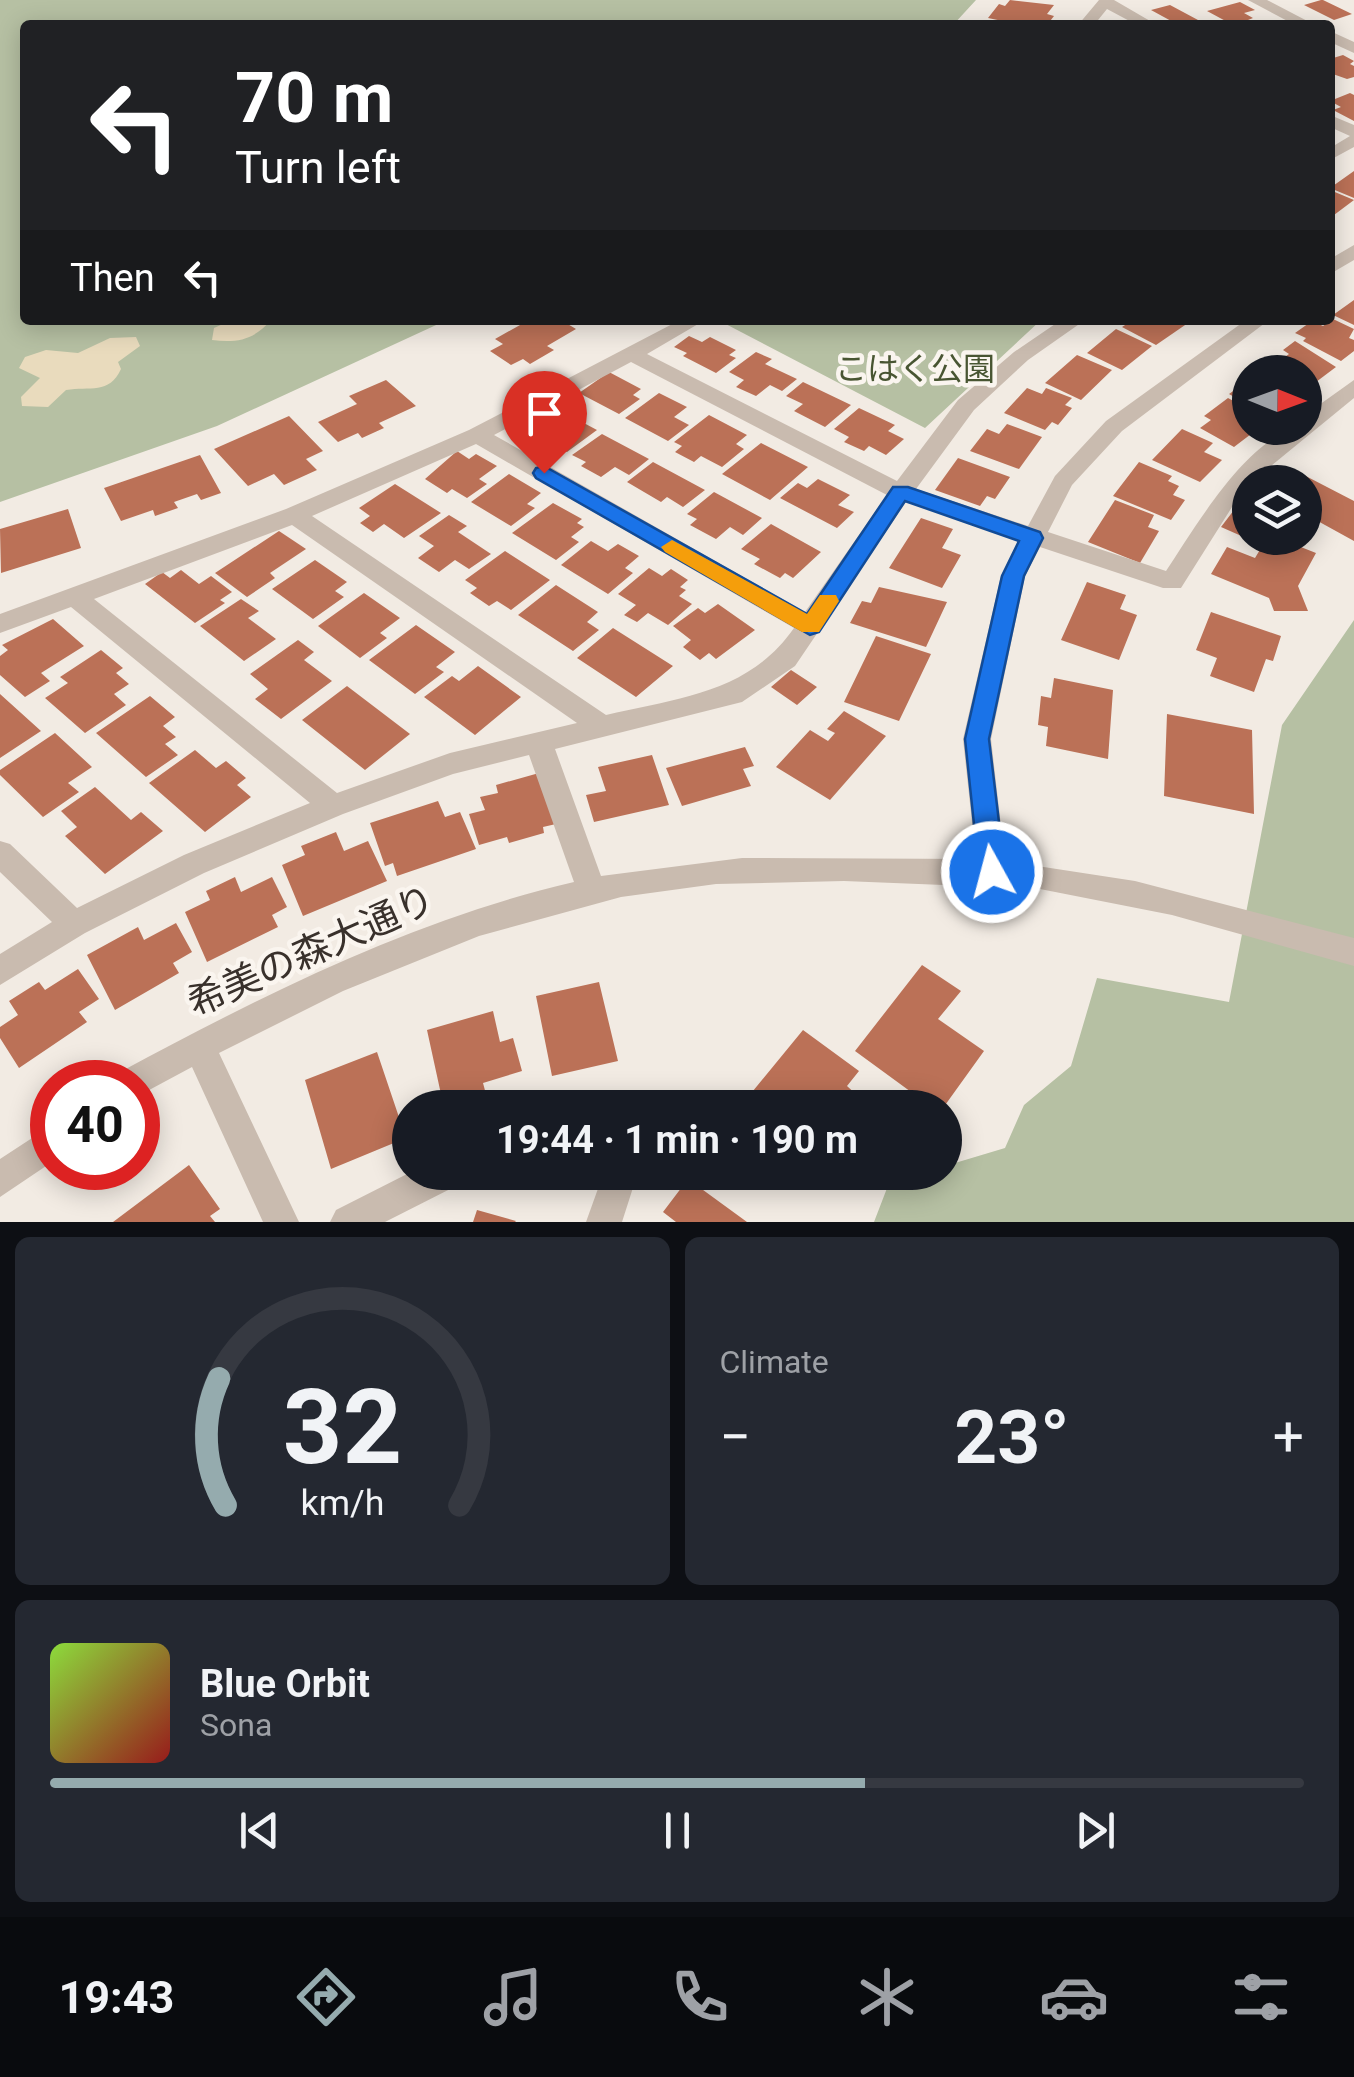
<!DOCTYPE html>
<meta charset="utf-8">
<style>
:root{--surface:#171b24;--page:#242831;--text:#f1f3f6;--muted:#9ea1a6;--line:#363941;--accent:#95abae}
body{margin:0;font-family:Roboto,"Noto Sans JP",sans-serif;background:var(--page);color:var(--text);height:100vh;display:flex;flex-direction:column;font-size:38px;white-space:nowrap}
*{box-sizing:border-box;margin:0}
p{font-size:32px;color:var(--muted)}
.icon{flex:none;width:55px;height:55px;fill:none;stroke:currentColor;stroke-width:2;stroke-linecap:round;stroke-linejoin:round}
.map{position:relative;height:1222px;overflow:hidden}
.sheet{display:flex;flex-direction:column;gap:15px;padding:15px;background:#0d0f14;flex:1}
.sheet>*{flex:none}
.hud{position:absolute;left:20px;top:20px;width:1315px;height:305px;border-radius:10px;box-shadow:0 5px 25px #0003;background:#202124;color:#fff;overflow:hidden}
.needle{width:65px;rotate:91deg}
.tools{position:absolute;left:1232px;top:355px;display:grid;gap:20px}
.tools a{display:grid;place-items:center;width:90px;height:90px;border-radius:50%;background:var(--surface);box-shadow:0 5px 25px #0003;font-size:50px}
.speed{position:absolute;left:30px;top:1060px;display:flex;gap:20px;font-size:50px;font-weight:700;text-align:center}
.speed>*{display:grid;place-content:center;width:130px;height:130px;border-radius:50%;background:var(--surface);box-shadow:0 5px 25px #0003;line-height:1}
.speed .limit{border:15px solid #d22;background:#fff;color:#111}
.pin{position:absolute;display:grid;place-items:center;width:85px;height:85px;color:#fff;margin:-102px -42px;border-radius:50% 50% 50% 0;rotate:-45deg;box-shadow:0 0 10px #0007}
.pin .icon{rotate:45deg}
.me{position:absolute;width:110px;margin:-55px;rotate:353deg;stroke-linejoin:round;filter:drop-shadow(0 0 8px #0008)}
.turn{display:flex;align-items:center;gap:35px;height:210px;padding:0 50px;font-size:45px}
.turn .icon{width:130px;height:130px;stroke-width:2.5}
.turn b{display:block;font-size:70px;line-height:85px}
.then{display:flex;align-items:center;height:95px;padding:0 50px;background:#0003;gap:20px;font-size:38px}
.big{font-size:75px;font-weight:700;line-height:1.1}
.sheet .card{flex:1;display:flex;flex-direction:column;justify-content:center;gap:15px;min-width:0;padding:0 35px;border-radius:15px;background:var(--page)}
.sheet .dial{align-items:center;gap:0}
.dial svg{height:260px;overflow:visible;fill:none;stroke:var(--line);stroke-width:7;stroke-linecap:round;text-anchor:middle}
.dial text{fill:var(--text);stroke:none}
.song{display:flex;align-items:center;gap:30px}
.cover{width:120px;height:120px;border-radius:15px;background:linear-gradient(135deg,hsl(90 70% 55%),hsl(0 70% 35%))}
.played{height:10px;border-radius:5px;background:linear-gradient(90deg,var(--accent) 65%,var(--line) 65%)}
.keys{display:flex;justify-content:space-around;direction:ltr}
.heat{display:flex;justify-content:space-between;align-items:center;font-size:55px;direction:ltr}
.sheet .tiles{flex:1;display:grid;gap:15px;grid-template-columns:1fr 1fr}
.card:last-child{grid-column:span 2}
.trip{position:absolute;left:392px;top:1090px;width:570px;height:100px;border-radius:50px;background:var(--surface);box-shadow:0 5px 25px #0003;font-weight:700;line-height:100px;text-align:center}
.tabs{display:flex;height:160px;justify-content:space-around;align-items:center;background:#090b0e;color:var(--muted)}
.tabs .icon{width:70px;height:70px}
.tabs .active{color:var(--accent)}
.tabs b{font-size:45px;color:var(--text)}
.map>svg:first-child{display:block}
</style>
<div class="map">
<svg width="1354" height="1222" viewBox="0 0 1354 1222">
<rect width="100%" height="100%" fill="#f2ebe3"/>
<path fill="#b6c0a3" d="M0,0H976L953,25H25V320H447L217,426L0,502Z
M718,320H1041L925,428Z
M1354,620V1222H874L889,1183L924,1173L945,1172V1166L1005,1148L1024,1105L1071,1066L1097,978L1229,1002L1282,725Z"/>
<path fill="#e9dbbd" d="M232,320H271C254,340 237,343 212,340L214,328Z
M136,337L140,346L118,362L121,369C109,395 90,386 66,390L48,407L22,406L21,397L40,378L19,368L25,357L46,350L78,353L110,338Z"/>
<path fill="#bb7157" d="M1010,0L1054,5L1047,14L1054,16L1047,25H1022L988,18L999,4L1005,6Z
M1321,0H1323L1352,14L1334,20L1304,5Z
M1240,2L1255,10L1244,13L1253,18L1248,20L1251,21L1233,25L1207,11Z
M1170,5L1198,20L1173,22L1151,10Z
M1343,55L1354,61L1350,64L1354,66V77L1347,79L1330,73V59Z
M1350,93L1354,95V121L1333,110L1341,107L1330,101Z
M1354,171V198L1330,188Z
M1330,190L1354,200L1330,218Z
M1354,300V325L1333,315Z
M1333,319L1354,329L1349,338L1354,340V351L1341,361L1303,341L1306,338L1295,333L1312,321L1323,326Z
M529,320H561L576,329L547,346L554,350L530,364L523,359L511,365L490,351L503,344L495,339Z
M1133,320H1183L1188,323L1156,345L1122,327Z
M1116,329L1152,346L1122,370L1087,353Z
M689,336L702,342L710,337L736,350L729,355L736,358L716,373L683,356L687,353L674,347Z
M1295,341L1336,367L1308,388L1305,372H1278L1269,368L1289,354L1283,350Z
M756,352L772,359L765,364L797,379L782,391L770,385L756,396L736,387L744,380L729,372Z
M1077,355L1112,370L1081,400L1045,383Z
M609,372L641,389L633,395L640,399L619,414L579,393Z
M1250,379V406L1229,394Z
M386,380L416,406L379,423L384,428L362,438L358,433L338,442L318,422L357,404L349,396Z
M803,382L851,405L825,427L794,411L803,404L786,396Z
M1027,388L1042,394L1046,388L1072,398L1065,405L1072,408L1058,425L1052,422L1045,430L1004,413Z
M659,393L687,407L674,417L689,425L668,441L625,418Z
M1228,398L1250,410V428H1259L1234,447L1200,428L1211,420L1204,416Z
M859,408L895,425L888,431L904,439L886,455L869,446L864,451L844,442L849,437L834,429Z
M544,410L558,418L565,413L597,430L567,452L520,426Z
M709,415L747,435L736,444L744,449L722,467L701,456L694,462L675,452L682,446L674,442Z
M289,416L323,451L306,459L317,470L284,485L274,474L248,486L214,449Z
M1007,424L1042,437L1019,469L970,451L987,429L999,434Z
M1182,429L1213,443L1204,452L1222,460L1200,482L1152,460Z
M602,434L649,459L629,475L615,467L601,477L581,466L586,462L572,455Z
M761,443L808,467L770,500L722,474Z
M457,451L469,459L476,454L497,466L479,479L487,484L467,498L452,489L447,493L425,479Z
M200,455L221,493L201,500L197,494L174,502L178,508L155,516L153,510L121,521L104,488Z
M958,458L1010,477L995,499L987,496L980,506L935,490Z
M653,462L705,490L683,507L667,497L661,502L627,482Z
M1139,462L1172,476L1168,481L1179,486L1173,495L1185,500L1171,520L1113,496Z
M1298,472L1354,501V541L1305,514V482H1286Z
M509,474L541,493L527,504L535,508L511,526L471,502Z
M818,479L850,495L838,505L854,512L837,528L780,498L798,483L807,488Z
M395,484L441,513L404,538L384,524L373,532L360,523L370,516L359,508Z
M714,492L762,518L743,535L730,527L716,539L690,525L697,519L687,514Z
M1115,500L1154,515L1148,527L1159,531L1140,563L1088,542Z
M553,503L582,519L577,523L584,527L571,537L579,542L556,560L512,533Z
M68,509L81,548L1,573L0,529Z
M1234,510L1250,517V538H1258L1255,542L1221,527Z
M449,515L467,526L458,532L491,554L469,569L455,560L439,572L418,558L434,546L419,536Z
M921,518L953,529L942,548L961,555L942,588L889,568Z
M771,524L821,552L793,578L785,573L780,578L754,564L760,559L741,549Z
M279,531L306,549L270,573L275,578L247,597L215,573Z
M1267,538H1278L1316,553L1298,586L1308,611H1274L1269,598L1211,574L1227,547L1255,558Z
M591,541L608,551L618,544L639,556L625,568L633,573L608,594L561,565Z
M505,551L550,580L511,610L497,601L489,606L470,593L477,588L465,580Z
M315,560L347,582L335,591L344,597L313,619L272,589Z
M649,568L662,576L671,569L688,580L680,587L686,590L679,596L692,604L668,625L648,613L637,622L624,615L636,605L618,594Z
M181,570L199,584L211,576L232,592L220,600L225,603L195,623L145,584L162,572L170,578Z
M1087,582L1126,595L1120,609L1137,615L1119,660L1061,640Z
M556,585L598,612L587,622L599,630L573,651L518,615Z
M879,587L947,602L926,647L850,623L862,601L871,603Z
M364,593L400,618L380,633L387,638L360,658L318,626Z
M241,599L259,611L248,618L276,639L244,661L200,626Z
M718,604L755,630L716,659L709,653L700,660L683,647L691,640L673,626L698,608L705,613Z
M1211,612L1281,636L1273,661L1266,659L1254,692L1210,676L1217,658L1196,650Z
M53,619L84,646L41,673L50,681L25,697L0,675V656L8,650L2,645Z
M416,625L455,652L436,667L444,672L415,694L369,660Z
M613,628L673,666L636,697L577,658Z
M876,636L931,654L899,721L844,702Z
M298,640L314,652L304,660L332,681L281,719L255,699L268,689L250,674Z
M101,650L123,668L116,673L129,684L114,694L126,705L85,733L45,698L68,683L60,677Z
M478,666L521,697L475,735L424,697L452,676L459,681Z
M791,670L817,687L797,705L771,687Z
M1054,678L1113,690L1108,759L1046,746L1048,727L1038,725L1041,696L1051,698Z
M347,686L410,734L365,770L302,720Z
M0,694L41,731L0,758Z
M150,696L175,717L163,726L176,737L165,744L178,755L146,777L96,733Z
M844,711L886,736L830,800L776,767L810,730L828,741L835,733L827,729Z
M1167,714L1252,730L1254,814L1164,796Z
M55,733L92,767L68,783L79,792L43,817L0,775V770Z
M745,747L754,766L743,769L751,786L682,806L666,768Z
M195,750L216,768L226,761L246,778L237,785L251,797L205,832L149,783Z
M652,755L669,805L594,822L586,795L606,791L598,767Z
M539,773L556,824L543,827L544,833L509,843L507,837L479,845L469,814L485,810L480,797L498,793L496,785Z
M95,787L131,820L141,812L163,831L105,874L65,836L77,827L61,811Z
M438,801L445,817L460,812L476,849L397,876L393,863L385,866L370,823Z
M336,832L344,851L368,841L387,881L303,916L282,865L305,855L301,846Z
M235,877L241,892L272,877L287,907L272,915L278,927L207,962L185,912L210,900L206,891Z
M176,923L192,952L173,963L179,973L115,1010L87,955L138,927L144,940Z
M922,965L961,991L938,1019L984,1051L943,1108H933L855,1051Z
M78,969L99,999L79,1012L87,1022L19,1068L0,1038V1027L18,1015L9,1001L39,982L45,990Z
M599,982L618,1061L552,1076L536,996Z
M493,1011L500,1042L513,1038L522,1071L483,1083L487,1098L444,1108L427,1030Z
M803,1030L859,1071L847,1086L871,1108H739Z
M377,1052L406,1138L331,1169L305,1080Z
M189,1165L220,1209L210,1216L215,1222H113Z
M780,1172H814L801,1189Z
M688,1179L747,1222H676L663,1212Z
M477,1210L516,1221L515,1222H473Z"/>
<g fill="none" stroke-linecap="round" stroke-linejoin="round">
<path fill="#c9bbaf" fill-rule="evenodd" d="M1099,0H1114L1157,25H1137L1107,9L1094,25H1078Z
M1248,0H1267L1315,25H1295Z
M1330,31L1354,42V53L1330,42Z
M1330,115L1354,125V147L1330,160V148L1350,136L1330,127Z
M1354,245V260L1330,274V259Z
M680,320H705L647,354L897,481L958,400L1014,352L1061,320H1085L1028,360L974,410L916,489L1028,526L1055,476L1106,421L1246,320H1269L1122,431L1072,485L1048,532L1166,571C1193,531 1252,428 1305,428V415L1354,380V398L1244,488L1181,588H1163L1040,547L1025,576L991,739L1005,861L1135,881L1354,938V966L1172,915L1040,889L844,881L716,884L621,897L479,936L343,991L219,1053L299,1222H263L192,1067L138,1096V1082H118L122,1071C265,994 415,919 574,882L529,755L453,774L343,814L204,873L85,933L0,985V954L52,922L0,872V841L10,844L77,908L184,855L310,803L71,607L0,633V614L286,509L469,430ZM631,362L887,495L805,612L494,435ZM476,444L794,628C749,693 678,698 606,715L312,516ZM906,502L1020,540L1001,576L963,739L976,859L742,858L601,876L555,749L742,702L795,666ZM292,525L577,723L450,753L337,793L94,599Z
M52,1125V1162L0,1197V1159Z
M411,1172H465L460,1184L385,1222H330L336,1210Z
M604,1172H638L622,1222H586Z"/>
</g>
<path fill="#1a73e8" stroke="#114b97" stroke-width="2.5" d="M544,466L807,614L893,487H908L1040,532L1043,538L1024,576L989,739L1005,872L1001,880L992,884L983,880L979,872L965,739L1002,576L1019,541L905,501L819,632L810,635L536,478L533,473L536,468Z"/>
<path fill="#f59e0b" d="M672,540L807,614L820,595H836L839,601L819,632H802L665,552L661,547Z"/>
<g text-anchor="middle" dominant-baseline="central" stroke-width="9" stroke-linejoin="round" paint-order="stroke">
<g font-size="32" fill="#485532" stroke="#faf5ef">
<text x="915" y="369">こはく公園</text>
</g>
<g font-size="38" fill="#39312c" stroke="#faf5ef">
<text transform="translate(311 951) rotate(-24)">希美の森大通り</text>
</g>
</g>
</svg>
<div class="tools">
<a><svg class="needle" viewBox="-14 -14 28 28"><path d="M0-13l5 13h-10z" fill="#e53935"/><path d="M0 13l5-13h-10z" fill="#9ea1a6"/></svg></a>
<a><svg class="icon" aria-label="layers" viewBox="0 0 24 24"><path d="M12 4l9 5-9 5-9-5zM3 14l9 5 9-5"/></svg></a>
</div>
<div class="speed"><div class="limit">40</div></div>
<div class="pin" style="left:544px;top:473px;background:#d93025"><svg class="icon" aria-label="arrive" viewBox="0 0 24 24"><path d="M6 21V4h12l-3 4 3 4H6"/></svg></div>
<svg class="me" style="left:992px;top:872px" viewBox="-20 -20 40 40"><circle r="17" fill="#1a73e8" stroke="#fff" stroke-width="3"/><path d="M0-11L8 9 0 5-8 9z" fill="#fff"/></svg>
<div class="trip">19:44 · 1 min · 190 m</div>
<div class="hud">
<div class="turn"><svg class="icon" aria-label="left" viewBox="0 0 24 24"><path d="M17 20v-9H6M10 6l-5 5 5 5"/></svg><div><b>70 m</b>Turn left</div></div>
<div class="then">Then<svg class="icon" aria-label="left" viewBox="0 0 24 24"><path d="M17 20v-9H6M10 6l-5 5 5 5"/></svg></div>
</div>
</div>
<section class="sheet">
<div class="tiles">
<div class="card dial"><svg viewBox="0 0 100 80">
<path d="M14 69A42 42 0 1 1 86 69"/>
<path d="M14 69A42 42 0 0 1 12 30" stroke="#95abae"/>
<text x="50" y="56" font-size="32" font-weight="700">32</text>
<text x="50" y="72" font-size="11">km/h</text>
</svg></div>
<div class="card"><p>Climate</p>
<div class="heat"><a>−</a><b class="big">23°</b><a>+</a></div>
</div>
<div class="card">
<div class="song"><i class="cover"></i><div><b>Blue Orbit</b><p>Sona</p></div></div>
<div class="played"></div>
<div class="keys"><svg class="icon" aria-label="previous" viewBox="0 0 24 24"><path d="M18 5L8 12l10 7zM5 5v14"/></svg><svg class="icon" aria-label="pause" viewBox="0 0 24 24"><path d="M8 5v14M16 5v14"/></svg><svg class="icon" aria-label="next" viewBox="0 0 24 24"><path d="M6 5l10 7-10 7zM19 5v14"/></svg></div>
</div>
</div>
</section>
<nav class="tabs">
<b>19:43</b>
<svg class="icon active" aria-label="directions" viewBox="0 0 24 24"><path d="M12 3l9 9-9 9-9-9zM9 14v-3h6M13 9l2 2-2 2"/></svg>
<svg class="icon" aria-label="music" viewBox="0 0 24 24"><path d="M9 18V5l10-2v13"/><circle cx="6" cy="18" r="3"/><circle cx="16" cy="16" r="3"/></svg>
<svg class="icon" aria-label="phone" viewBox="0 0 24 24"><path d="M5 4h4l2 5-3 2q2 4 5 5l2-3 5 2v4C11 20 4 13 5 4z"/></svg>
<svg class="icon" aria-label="climate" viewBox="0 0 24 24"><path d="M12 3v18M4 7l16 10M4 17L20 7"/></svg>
<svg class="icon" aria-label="car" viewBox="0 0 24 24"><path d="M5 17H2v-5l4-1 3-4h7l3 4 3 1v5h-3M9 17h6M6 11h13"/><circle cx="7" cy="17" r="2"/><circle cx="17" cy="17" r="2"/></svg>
<svg class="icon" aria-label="filters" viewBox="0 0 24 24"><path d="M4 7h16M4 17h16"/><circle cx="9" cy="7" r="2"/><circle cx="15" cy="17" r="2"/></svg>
</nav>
